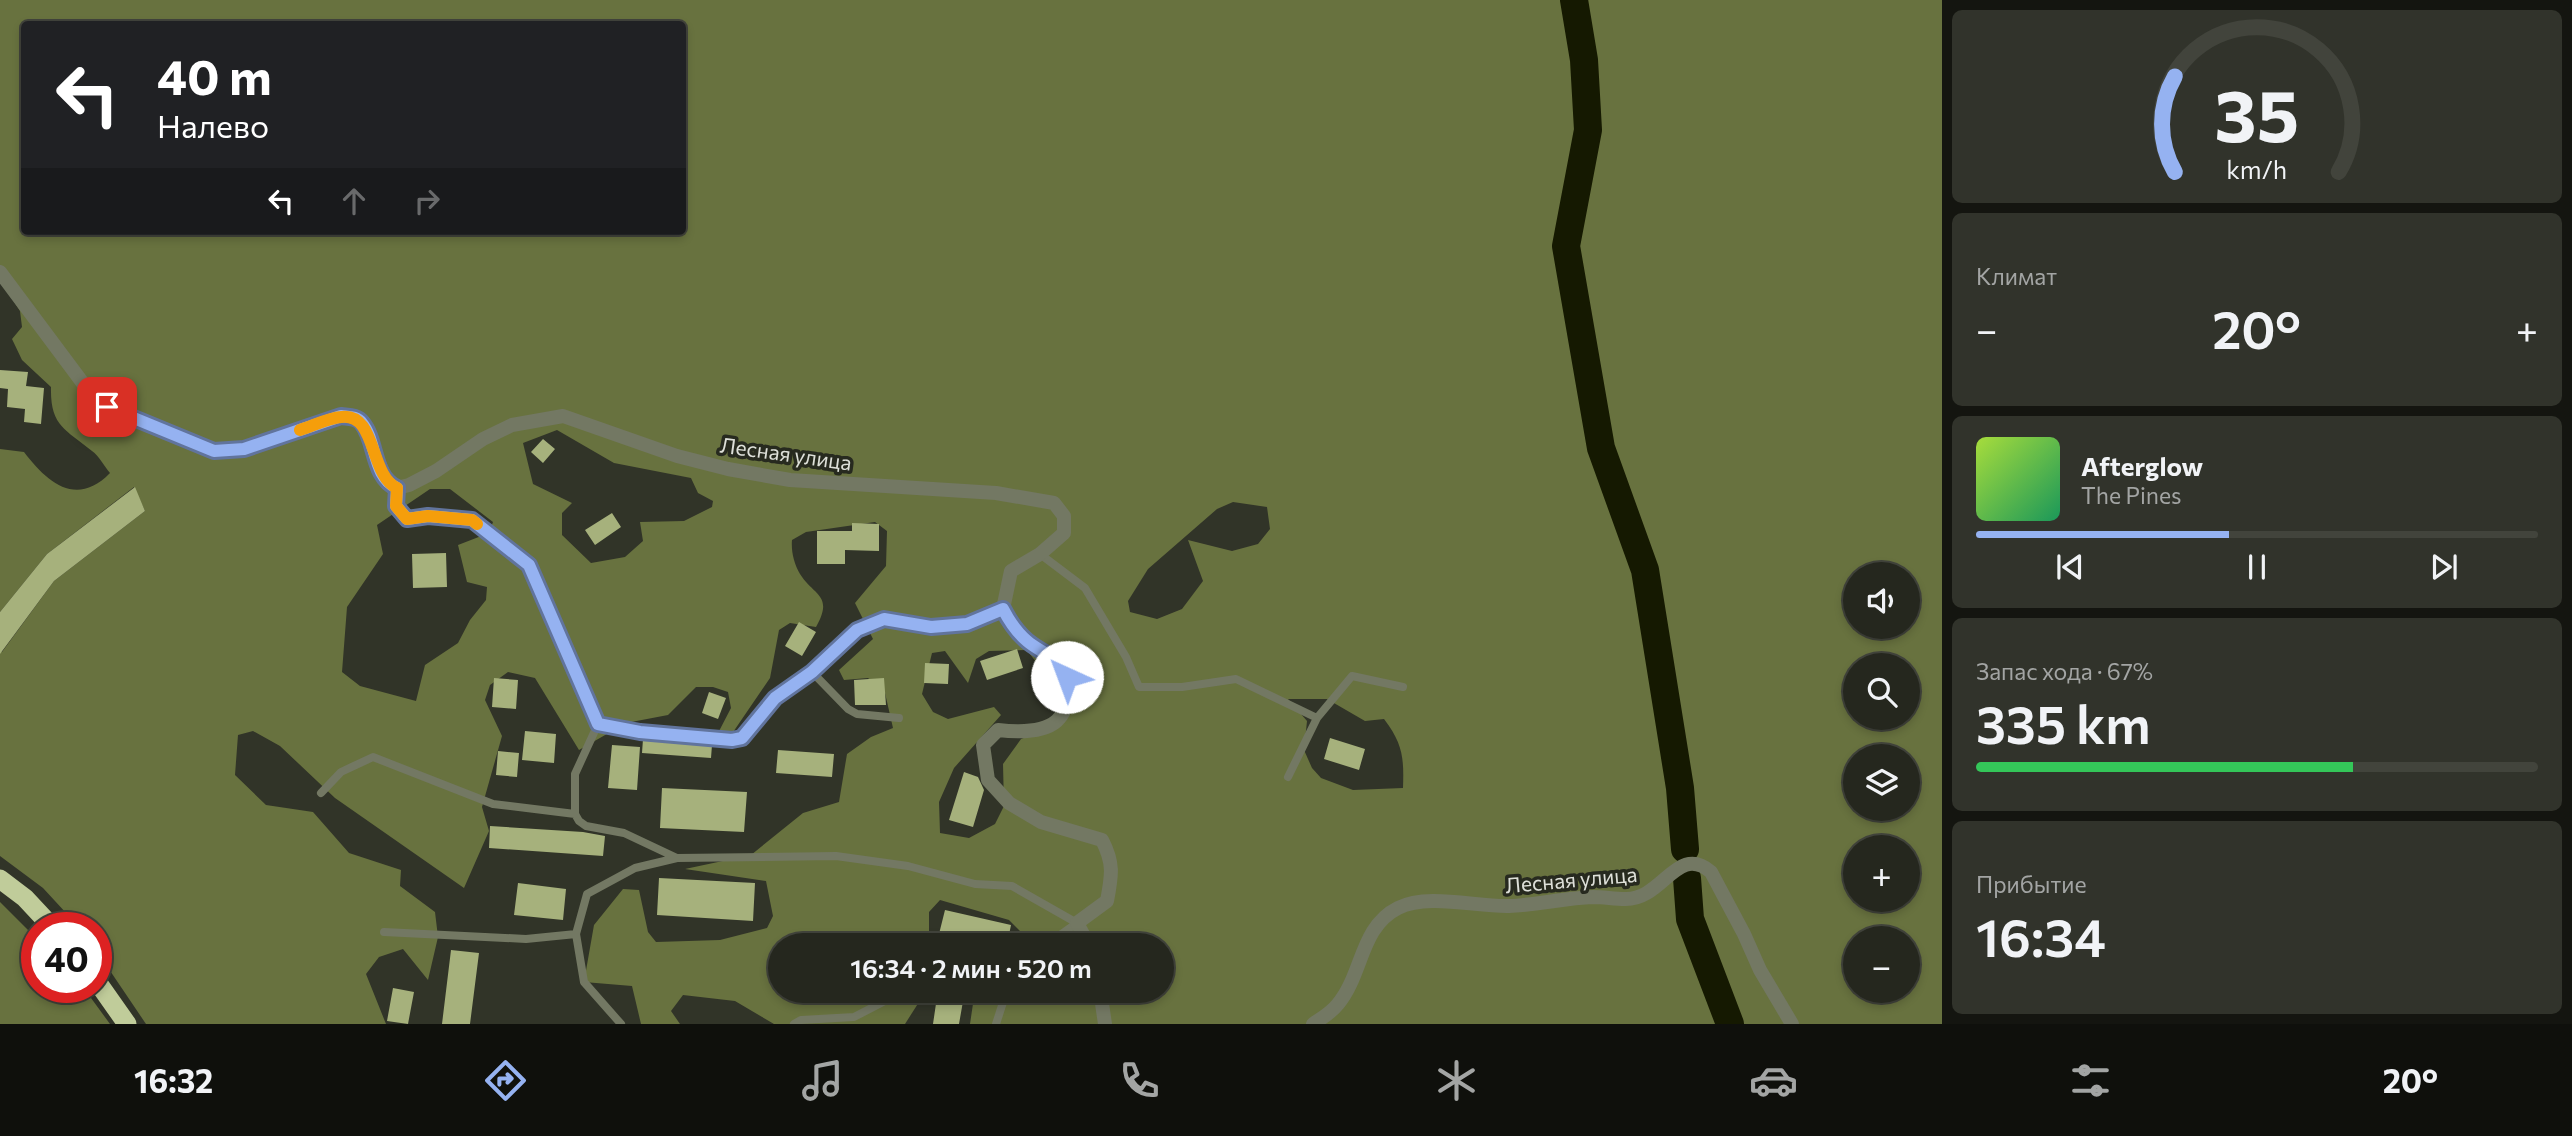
<!DOCTYPE html>
<html lang="ru">
<meta charset="utf-8">
<style>
:root{--surface:#25271e;--page:#31332b;--text:#f1f3f6;--muted:#a3a5a4;--line:#42443c;--accent:#95b2f1}
body{margin:0;font-family:Commissioner,sans-serif;background:var(--page);color:var(--text);height:100vh;display:flex;flex-direction:column;font-size:26px;white-space:nowrap}
*{box-sizing:border-box;margin:0}
p{font-size:23px;color:var(--muted)}
.icon{flex:none;width:38px;height:38px;fill:none;stroke:currentColor;stroke-width:2;stroke-linecap:round;stroke-linejoin:round}
.map{position:relative;flex:1;overflow:hidden}
.sheet{display:flex;flex-direction:column;gap:10px;padding:10px;background:#141510;width:630px}
.sheet>*{flex:none}
.banner{position:absolute;left:21px;top:21px;width:665px;height:214px;border-radius:7px;box-shadow:0 4px 10px #0003,0 0 0 2px var(--line);background:#202124;color:#fff;overflow:hidden}
.tools{position:absolute;left:1843px;top:562px;display:grid;gap:14px}
.tools a{display:grid;place-items:center;width:77px;height:77px;border-radius:50%;background:var(--surface);box-shadow:0 4px 10px #0003,0 0 0 2px var(--line);font-size:35px}
.speed{position:absolute;left:21px;top:912px;display:flex;gap:14px;font-size:35px;font-weight:700;text-align:center}
.speed>*{display:grid;place-content:center;width:91px;height:91px;border-radius:50%;background:var(--surface);box-shadow:0 4px 10px #0003,0 0 0 2px var(--line);line-height:1}
.speed .limit{border:10px solid #d22;background:#fff;color:#111}
.pin{position:absolute;display:grid;place-items:center;width:60px;height:60px;color:#fff;margin:-30px;border-radius:14px;box-shadow:0 4px 10px #0006}
.me{position:absolute;width:77px;margin:-38px;rotate:317deg;stroke-linejoin:round;filter:drop-shadow(0 0 5px #0008)}
.turn{display:flex;align-items:center;gap:24px;height:147px;padding:0 21px;font-size:32px}
.turn .icon{width:91px;height:91px;stroke-width:2.5}
.turn b{display:block;font-size:49px;line-height:60px}
.lanes{display:flex;align-items:center;height:66px;padding:0 21px;background:#0003;justify-content:center;gap:35px;direction:ltr}
.lanes .off{opacity:.35}
.big{font-size:52px;font-weight:600;line-height:1.1}
.sheet .widget{flex:1;display:flex;flex-direction:column;justify-content:center;gap:10px;min-width:0;padding:0 24px;border-radius:10px;background:var(--page)}
.sheet .dial{align-items:center;gap:0}
.dial svg{height:182px;overflow:visible;fill:none;stroke:var(--line);stroke-width:7;stroke-linecap:round;text-anchor:middle}
.dial text{fill:var(--text);stroke:none}
.song{display:flex;align-items:center;gap:21px}
.cover{width:84px;height:84px;border-radius:10px;background:linear-gradient(135deg,hsl(80 70% 55%),hsl(150 70% 35%))}
.played{height:7px;border-radius:4px;background:linear-gradient(90deg,var(--accent) 45%,var(--line) 45%)}
.keys{display:flex;justify-content:space-around;direction:ltr}
.heat{display:flex;justify-content:space-between;align-items:center;font-size:38px;direction:ltr}
.charge{height:10px;border-radius:5px;background:linear-gradient(90deg,#34c759 67%,var(--line) 0)}
.trip{position:absolute;left:768px;top:933px;width:406px;height:70px;border-radius:35px;background:var(--surface);box-shadow:0 4px 10px #0003,0 0 0 2px var(--line);font-weight:600;line-height:70px;text-align:center}
.tabs{display:flex;height:112px;justify-content:space-around;align-items:center;background:#0f100c;color:var(--muted)}
.tabs .icon{width:49px;height:49px}
.tabs .on{color:var(--accent)}
.tabs b{font-size:32px;color:var(--text)}
main{display:flex;flex:1;min-height:0}
.map>svg:first-child{display:block}
</style>
<main>
<div class="map">
<svg width="1942" height="1024" viewBox="0 0 1942 1024">
<rect width="100%" height="100%" fill="#313428"/>
<path fill="#68723f" fill-rule="evenodd" d="M0,0H1942V1024H970L974,997L1003,991L1162,990V945H1025L1023,934L1009,920L940,900L929,912V933L938,945H780V990L926,991L905,1024H774L735,1001L683,995L671,1011L680,1024H641L632,986L584,982L594,925L623,889L639,890L648,932L656,942L720,940L767,928L773,916L766,881L685,869L751,855L803,813L839,802L847,754L871,737L893,728L885,693L868,678L844,680L839,670L873,639L855,603L886,566L887,531L875,522L806,532L792,540C791,551 794,564 800,574C814,596 834,595 816,627L790,623L779,630L770,678L727,741L717,735L731,708L728,692L713,687H696L668,715L626,723L579,750L535,678L508,672L490,685L485,700L502,736L482,807L489,831L464,888L335,798L280,746L253,731L238,735L235,775L266,805L313,812L349,853L401,870L400,886L435,912L438,937L428,980L403,949L379,957L366,974L386,1024H146L96,950V928L79,927L43,888L0,856V651L2,652L54,581L145,511L134,487L47,554L0,612V449L24,452C47,482 76,508 110,473C104,466 99,456 92,451C65,429 50,426 51,387L22,360L12,339L22,327L20,311L0,279ZM24,24H682V231H24ZM557,430L614,463L691,478L698,493L713,501L712,507L684,521L640,522L643,541L625,557L591,563L562,535V513L572,503L533,484L523,443ZM430,489H450L493,522L489,533L458,545L467,582L487,587L486,600L470,620L458,643L425,665L416,701L360,686L342,672L347,607L383,554L377,525ZM1233,502L1267,507L1270,529L1258,544L1232,551L1188,540L1203,581L1182,609L1157,619L1130,612L1128,601L1148,569L1217,509ZM1855,574H1908V626H1855ZM1027,650L1059,693L1058,725L1021,739L1003,764L1004,806L995,824L969,838L940,833L939,802L954,768L1001,715L994,707L948,719L933,712L922,694L932,653L945,651L968,683L976,659L989,651ZM1855,665H1908V718H1855ZM1288,699H1327L1365,721L1384,719C1403,744 1404,758 1403,788L1353,790L1321,778L1312,768L1304,750L1307,721ZM1855,756H1908V808H1855ZM1855,847H1908V900H1855ZM1855,938H1908V990H1855Z
M0,902L37,939V987H83L110,1024H0Z"/>
<g fill="none" stroke-linecap="round" stroke-linejoin="round">
<path stroke="#151901" stroke-width="28" d="M1574,0L1584,60L1588,130L1566,246L1601,448L1645,570L1680,788L1685,849
M1687,878L1690,919L1730,1024"/>
</g>
<path fill="#a6b17c" d="M0,370L28,372L26,386L44,388L41,424L24,422L25,409L7,407L8,389L0,388Z
M543,439L555,449L543,463L531,452Z
M135,487L145,511L54,581L0,654V612L47,554Z
M612,513L621,527L595,545L585,530Z
M852,523L879,524V551L845,550V564H817V531H852Z
M446,553L447,587L413,588L412,554Z
M799,622L816,632L802,656L785,646Z
M1017,649L1023,668L987,680L980,661Z
M925,663L949,664L948,684L924,683Z
M494,678L518,680L516,709L492,707Z
M884,678L886,705H855L854,680Z
M709,692L726,698L718,719L702,713Z
M525,731L556,734L554,763L522,760Z
M1330,738L1365,749L1359,770L1324,759Z
M643,739L712,745L711,758L642,753Z
M612,745L640,747L637,790L608,788Z
M778,750L834,754L832,777L776,773Z
M498,751L519,753L517,777L496,775Z
M964,772L978,777L984,790L973,827L949,820Z
M662,788L747,792L744,832L660,828Z
M490,826L583,832L605,836L603,856L489,848Z
M659,878L755,883L753,921L657,915Z
M518,883L566,889L563,920L514,915Z
M945,910L1011,925L1007,945H970L938,938Z
M451,950L479,953L470,1024H442Z
M393,988L414,992L408,1024L387,1021Z
M938,990H965L959,1024H933Z"/>
<g fill="none" stroke-linecap="round" stroke-linejoin="round">
<path stroke="#737863" stroke-width="8" d="M397,488L396,506L407,519L428,516L472,520L529,565L598,724L640,732L732,740L742,738L775,698L812,672L848,709L857,714L899,718
M1040,554L1085,588L1126,657L1139,687H1182L1236,679L1317,718L1288,777
M812,672L857,630L884,619L931,627L967,624L1003,609
M1317,718L1352,676L1403,687
M598,724L575,774V814L579,821L586,826L624,833L677,858L836,856L908,866L975,884L1012,886L1077,923L1046,945
M321,793L341,772L373,757L493,804L575,814
M384,932L526,939L576,934
M621,1024L584,982L576,934L587,894L635,868L677,858
M794,1024L801,1020L854,1017L906,990
M996,1024L1007,990"/>
<path stroke="#737863" stroke-width="14" d="M0,272L88,390L107,407L121,415L214,451L244,449L341,416L353,417L362,423L388,484L397,488L409,485L436,471L483,439L512,425L563,416L677,456L728,469L790,480L996,493L1054,503L1064,516V533L1040,554L1011,571L1003,609C1019,640 1033,647 1063,663C1079,722 1052,736 998,730L983,745L988,780L1009,803L1041,822L1102,840C1114,863 1112,875 1107,901L1077,923L1089,945
M1100,990L1105,1024
M1313,1024C1322,1018 1331,1013 1338,1004C1363,974 1360,927 1398,908C1428,893 1476,907 1509,906C1537,905 1565,898 1593,897C1604,897 1614,899 1625,899C1663,900 1677,843 1711,872L1744,934L1760,970L1792,1024"/>
<path stroke="#c0cc9a" stroke-width="19" d="M0,879L25,898L53,928
M96,980L127,1024"/>
</g>
<g fill="none" stroke-linecap="round" stroke-linejoin="round">
<g stroke="#61749d" stroke-width="18">
<path id="route" d="M107,407L214,451L244,449L341,416C348,417 357,416 362,423C377,441 372,477 397,488L396,506L407,519L428,516L472,520L529,565L598,724L640,732L732,740L742,738L775,698L812,672L857,630L884,619L931,627L967,624L1003,609C1019,640 1033,647 1063,663L1067,677"/>
</g>
<use href="#route" stroke="#95b2f1" stroke-width="12"/>
<path stroke="#f59e0b" stroke-width="12" d="M300,430C313,426 328,418 341,417C377,412 369,475 397,488L396,506L407,519L428,516L472,520L477,524"/>
</g>
<g text-anchor="middle" dominant-baseline="central" stroke-width="7" stroke-linejoin="round" paint-order="stroke">
<g font-size="21" fill="#dee0d9" stroke="#272a1f">
<text transform="translate(786 453) rotate(8)">Лесная улица</text>
<text transform="translate(1571 879) rotate(-5)">Лесная улица</text>
</g>
</g>
</svg>
<div class="tools">
<a><svg class="icon" aria-label="sound" viewBox="0 0 24 24"><path d="M4 9h4l5-4v14l-5-4H4zM17 9q2 3 0 6"/></svg></a>
<a><svg class="icon" aria-label="search" viewBox="0 0 24 24"><circle cx="10" cy="10" r="6"/><path d="M15 15l6 6"/></svg></a>
<a><svg class="icon" aria-label="layers" viewBox="0 0 24 24"><path d="M12 4l9 5-9 5-9-5zM3 14l9 5 9-5"/></svg></a>
<a>+</a>
<a>−</a>
</div>
<div class="speed"><div class="limit">40</div></div>
<div class="pin" style="left:107px;top:407px;background:#d93025"><svg class="icon" aria-label="arrive" viewBox="0 0 24 24"><path d="M6 21V4h12l-3 4 3 4H6"/></svg></div>
<svg class="me" style="left:1067px;top:677px" viewBox="-20 -20 40 40"><circle r="19" fill="#fff"/><path d="M0-13L10 11 0 6-10 11z" fill="#95b2f1"/></svg>
<div class="trip">16:34 · 2 мин · 520 m</div>
<div class="banner">
<div class="turn"><svg class="icon" aria-label="left" viewBox="0 0 24 24"><path d="M17 20v-9H6M10 6l-5 5 5 5"/></svg><div><b>40 m</b>Налево</div></div>
<div class="lanes"><svg class="icon" aria-label="left" viewBox="0 0 24 24"><path d="M17 20v-9H6M10 6l-5 5 5 5"/></svg><svg class="icon off" aria-label="ahead" viewBox="0 0 24 24"><path d="M12 20V5M6 11l6-6 6 6"/></svg><svg class="icon off" aria-label="right" viewBox="0 0 24 24"><path d="M7 20v-9h11M14 6l5 5-5 5"/></svg></div>
</div>
</div>
<section class="sheet">
<div class="widget dial"><svg viewBox="0 0 100 80">
<path d="M14 69A42 42 0 1 1 86 69"/>
<path d="M14 69A42 42 0 0 1 14 27" stroke="#95b2f1"/>
<text x="50" y="56" font-size="32" font-weight="700">35</text>
<text x="50" y="72" font-size="11">km/h</text>
</svg></div>
<div class="widget"><p>Климат</p>
<div class="heat"><a>−</a><b class="big">20°</b><a>+</a></div>
</div>
<div class="widget">
<div class="song"><i class="cover"></i><div><b>Afterglow</b><p>The Pines</p></div></div>
<div class="played"></div>
<div class="keys"><svg class="icon" aria-label="previous" viewBox="0 0 24 24"><path d="M18 5L8 12l10 7zM5 5v14"/></svg><svg class="icon" aria-label="pause" viewBox="0 0 24 24"><path d="M8 5v14M16 5v14"/></svg><svg class="icon" aria-label="next" viewBox="0 0 24 24"><path d="M6 5l10 7-10 7zM19 5v14"/></svg></div>
</div>
<div class="widget"><p>Запас хода · 67%</p><b class="big">335 km</b><div class="charge"></div></div>
<div class="widget"><p>Прибытие</p><b class="big">16:34</b></div>
</section>
</main>
<nav class="tabs">
<b>16:32</b>
<svg class="icon on" aria-label="directions" viewBox="0 0 24 24"><path d="M12 3l9 9-9 9-9-9zM9 14v-3h6M13 9l2 2-2 2"/></svg>
<svg class="icon" aria-label="music" viewBox="0 0 24 24"><path d="M9 18V5l10-2v13"/><circle cx="6" cy="18" r="3"/><circle cx="16" cy="16" r="3"/></svg>
<svg class="icon" aria-label="phone" viewBox="0 0 24 24"><path d="M5 4h4l2 5-3 2q2 4 5 5l2-3 5 2v4C11 20 4 13 5 4z"/></svg>
<svg class="icon" aria-label="climate" viewBox="0 0 24 24"><path d="M12 3v18M4 7l16 10M4 17L20 7"/></svg>
<svg class="icon" aria-label="car" viewBox="0 0 24 24"><path d="M5 17H2v-5l4-1 3-4h7l3 4 3 1v5h-3M9 17h6M6 11h13"/><circle cx="7" cy="17" r="2"/><circle cx="17" cy="17" r="2"/></svg>
<svg class="icon" aria-label="filters" viewBox="0 0 24 24"><path d="M4 7h16M4 17h16"/><circle cx="9" cy="7" r="2"/><circle cx="15" cy="17" r="2"/></svg>
<b>20°</b>
</nav>
